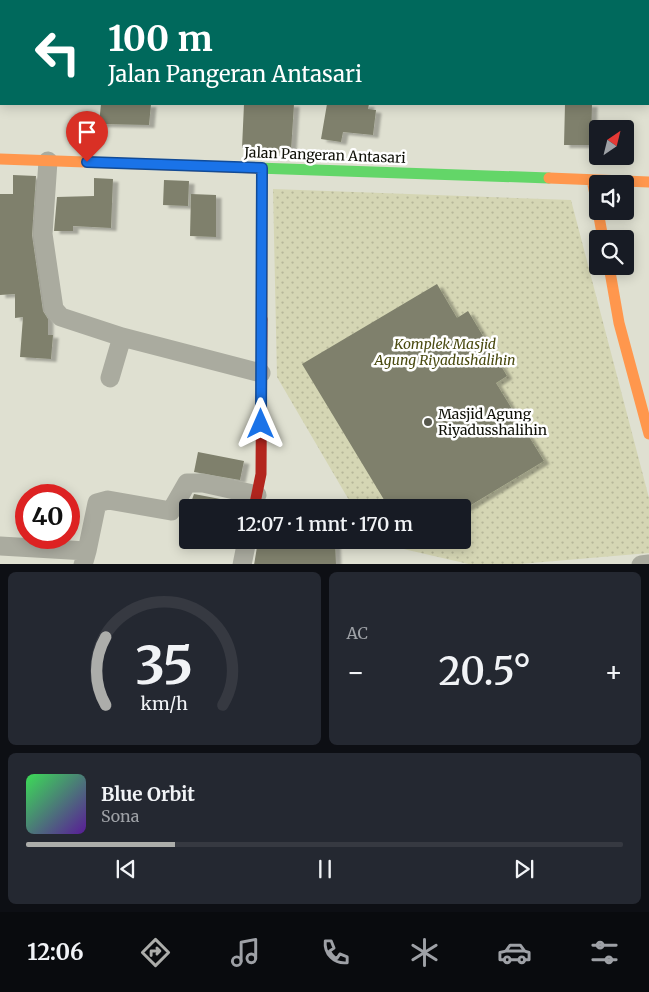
<!DOCTYPE html>
<html lang="id">
<meta charset="utf-8">
<style>
:root{--surface:#171b24;--page:#242831;--text:#f1f3f6;--muted:#9ea1a6;--line:#363941;--accent:#acadaa}
body{margin:0;font-family:Merriweather,serif;background:var(--page);color:var(--text);height:100vh;display:flex;flex-direction:column;font-size:19px;white-space:nowrap}
*{box-sizing:border-box;margin:0}
p{font-size:16px;color:var(--muted)}
.icon{flex:none;width:28px;height:28px;fill:none;stroke:currentColor;stroke-width:2;stroke-linecap:round;stroke-linejoin:round}
.map{position:relative;height:564px;overflow:hidden}
.drawer{display:flex;flex-direction:column;gap:8px;padding:8px;background:#0d0f14;flex:1}
.drawer>*{flex:none}
.top-card{position:absolute;left:0px;top:0px;width:650px;height:105px;box-shadow:0 2px 12px #0003;background:#00695c;color:#fff;overflow:hidden}
.needle{width:32px;rotate:35deg}
.buttons{position:absolute;left:589px;top:120px;display:grid;gap:10px}
.buttons a{display:grid;place-items:center;width:45px;height:45px;border-radius:5px;background:var(--surface);box-shadow:0 2px 12px #0003;font-size:25px}
.speed{position:absolute;left:15px;top:484px;display:flex;gap:10px;font-size:25px;font-weight:700;text-align:center}
.speed>*{display:grid;place-content:center;width:65px;height:65px;border-radius:50%;background:var(--surface);box-shadow:0 2px 12px #0003;line-height:1}
.speed .limit{border:8px solid #d22;background:#fff;color:#111}
.pin{position:absolute;display:grid;place-items:center;width:42px;height:42px;color:#fff;margin:-51px -21px;border-radius:50% 50% 50% 0;rotate:-45deg;box-shadow:0 0 5px #0007}
.pin .icon{rotate:45deg}
.me{position:absolute;width:55px;margin:-28px;rotate:0deg;stroke-linejoin:round;filter:drop-shadow(0 0 4px #0008)}
.turn{display:flex;align-items:center;gap:18px;height:105px;padding:0 25px;font-size:22px}
.turn .icon{width:65px;height:65px;stroke-width:2.5}
.turn b{display:block;font-size:35px;line-height:42px}
.big{font-size:38px;font-weight:600;line-height:1.1}
.drawer .tile{flex:1;display:flex;flex-direction:column;justify-content:center;gap:8px;min-width:0;padding:0 18px;border-radius:8px;background:var(--page)}
.drawer .dial{align-items:center;gap:0}
.dial svg{height:130px;overflow:visible;fill:none;stroke:var(--line);stroke-width:7;stroke-linecap:round;text-anchor:middle}
.dial text{fill:var(--text);stroke:none}
.song{display:flex;align-items:center;gap:15px}
.cover{width:60px;height:60px;border-radius:8px;background:linear-gradient(135deg,hsl(130 70% 55%),hsl(270 70% 35%))}
.played{height:5px;border-radius:2px;background:linear-gradient(90deg,var(--accent) 25%,var(--line) 25%)}
.keys{display:flex;justify-content:space-around;direction:ltr}
.heat{display:flex;justify-content:space-between;align-items:center;font-size:28px;direction:ltr}
.drawer .tiles{flex:1;display:grid;gap:8px;grid-template-columns:1fr 1fr}
.tile:last-child{grid-column:span 2}
.trip{position:absolute;left:179px;top:499px;width:292px;height:50px;border-radius:5px;background:var(--surface);box-shadow:0 2px 12px #0003;font-weight:600;line-height:50px;text-align:center}
.tabs{display:flex;height:80px;justify-content:space-around;align-items:center;background:#090b0e;color:var(--muted)}
.tabs .icon{width:35px;height:35px}
.tabs .current{color:var(--accent)}
.tabs b{font-size:22px;color:var(--text)}
.map>svg:first-child{display:block}
</style>
<div class="map">
<svg width="649" height="565" viewBox="0 0 649 565">
<defs>
<pattern id="park-dots" width="8" height="8" patternUnits="userSpaceOnUse" patternTransform="scale(1.25)"><rect width="8" height="8" fill="#d5d6b4"/><path d="M2 2h.1M6 6h.1" fill="none" stroke="#b6b699" stroke-width="1.8" stroke-linecap="round"/></pattern>
<filter id="shadow"><feDropShadow dx="5.5" dy="3" stdDeviation="1" flood-color="#0004"/></filter>
</defs>
<rect width="100%" height="100%" fill="#dfe0d1"/>
<path fill="url(#park-dots)" d="M273,189L571,200L649,498V553L520,564L473,565L373,542L372,540H462V508L353,507L277,377Z"/>
<path fill="#7f806c" filter="url(#shadow)" d="M101,104H151L149,125L99,124Z
M244,104H294L291,151L242,148Z
M327,104H369L368,109L376,110L373,135L343,132L341,142L321,139Z
M565,104H592L591,145H564Z
M13,175L36,176L32,235L43,311L48,319V335H53L51,359L20,357L23,317L15,318V294L0,295V194H13Z
M94,178L113,179L111,228L73,226V231H54L57,197L94,196Z
M164,180L189,181L188,206L163,205Z
M191,194L216,195V237L190,236Z
M437,284L457,318L468,311L507,376L496,383L544,461L466,508H389L302,364Z
M198,452L244,461L240,480L194,472Z
M194,494L236,502L235,508H189Z
M335,540L336,565H254L258,541Z"/>
<g fill="none" stroke-linecap="round" stroke-linejoin="round">
<path stroke="#aaab9f" stroke-width="19" d="M48,161L43,234L54,309L61,317L122,337
M110,378L122,337L261,373
M0,546L87,551L83,565
M87,551L97,503L108,500L171,511L187,483H203L257,495
M242,565L247,540
M641,565L649,564"/>
<path stroke="#63d668" stroke-width="11" d="M257,168L549,178"/>
<path stroke="#ff974d" stroke-width="11" d="M0,159L257,168
M549,178L649,182
M592,180L598,209
M598,211L603,239
M609,266L619,323L649,434
M262,319V168"/>
<path stroke="#b3261e" stroke-width="11" d="M254,508L261,474L262,319"/>
</g>
<g fill="none" stroke-linecap="round" stroke-linejoin="round">
<g stroke="#114b97" stroke-width="12">
<path id="route" d="M87,162L262,168L261,424"/>
</g>
<use href="#route" stroke="#1a73e8" stroke-width="9"/>
</g>
<circle fill="#57584d" stroke="#fff" stroke-width="2" cx="428" cy="422" r="5"/>
<g text-anchor="middle" dominant-baseline="central" stroke-width="5" stroke-linejoin="round" paint-order="stroke">
<g font-size="14" fill="#0e0f06" stroke="#fff">
<text transform="translate(325 155) rotate(2)">Jalan Pangeran Antasari</text>
</g>
<g font-size="14" font-style="italic" fill="#4a4a10" stroke="#fff">
<text x="445" y="344">Komplek Masjid<tspan x="445" dy="16">Agung Riyadushalihin</tspan></text>
</g>
<g font-size="14" fill="#0e0f06" stroke="#fff" text-anchor="start">
<text x="438" y="414">Masjid Agung<tspan x="438" dy="16">Riyadusshalihin</tspan></text>
</g>
</g>
</svg>
<div class="buttons">
<a><svg class="needle" viewBox="-14 -14 28 28"><path d="M0-13l5 13h-10z" fill="#e53935"/><path d="M0 13l5-13h-10z" fill="#9ea1a6"/></svg></a>
<a><svg class="icon" aria-label="sound" viewBox="0 0 24 24"><path d="M4 9h4l5-4v14l-5-4H4zM17 9q2 3 0 6"/></svg></a>
<a><svg class="icon" aria-label="search" viewBox="0 0 24 24"><circle cx="10" cy="10" r="6"/><path d="M15 15l6 6"/></svg></a>
</div>
<div class="speed"><div class="limit">40</div></div>
<div class="pin" style="left:87px;top:162px;background:#d93025"><svg class="icon" aria-label="arrive" viewBox="0 0 24 24"><path d="M6 21V4h12l-3 4 3 4H6"/></svg></div>
<svg class="me" style="left:261px;top:424px" viewBox="-20 -20 40 40"><path d="M0-17L14 15 0 8-14 15z" fill="#1a73e8" stroke="#fff" stroke-width="4"/></svg>
<div class="trip">12:07 · 1 mnt · 170 m</div>
<div class="top-card">
<div class="turn"><svg class="icon" aria-label="left" viewBox="0 0 24 24"><path d="M17 20v-9H6M10 6l-5 5 5 5"/></svg><div><b>100 m</b>Jalan Pangeran Antasari</div></div>
</div>
</div>
<section class="drawer">
<div class="tiles">
<div class="tile dial"><svg viewBox="0 0 100 80">
<path d="M14 69A42 42 0 1 1 86 69"/>
<path d="M14 69A42 42 0 0 1 14 27" stroke="#acadaa"/>
<text x="50" y="56" font-size="32" font-weight="700">35</text>
<text x="50" y="72" font-size="11">km/h</text>
</svg></div>
<div class="tile"><p>AC</p>
<div class="heat"><a>−</a><b class="big">20.5°</b><a>+</a></div>
</div>
<div class="tile">
<div class="song"><i class="cover"></i><div><b>Blue Orbit</b><p>Sona</p></div></div>
<div class="played"></div>
<div class="keys"><svg class="icon" aria-label="previous" viewBox="0 0 24 24"><path d="M18 5L8 12l10 7zM5 5v14"/></svg><svg class="icon" aria-label="pause" viewBox="0 0 24 24"><path d="M8 5v14M16 5v14"/></svg><svg class="icon" aria-label="next" viewBox="0 0 24 24"><path d="M6 5l10 7-10 7zM19 5v14"/></svg></div>
</div>
</div>
</section>
<nav class="tabs">
<b>12:06</b>
<svg class="icon current" aria-label="directions" viewBox="0 0 24 24"><path d="M12 3l9 9-9 9-9-9zM9 14v-3h6M13 9l2 2-2 2"/></svg>
<svg class="icon" aria-label="music" viewBox="0 0 24 24"><path d="M9 18V5l10-2v13"/><circle cx="6" cy="18" r="3"/><circle cx="16" cy="16" r="3"/></svg>
<svg class="icon" aria-label="phone" viewBox="0 0 24 24"><path d="M5 4h4l2 5-3 2q2 4 5 5l2-3 5 2v4C11 20 4 13 5 4z"/></svg>
<svg class="icon" aria-label="climate" viewBox="0 0 24 24"><path d="M12 3v18M4 7l16 10M4 17L20 7"/></svg>
<svg class="icon" aria-label="car" viewBox="0 0 24 24"><path d="M5 17H2v-5l4-1 3-4h7l3 4 3 1v5h-3M9 17h6M6 11h13"/><circle cx="7" cy="17" r="2"/><circle cx="17" cy="17" r="2"/></svg>
<svg class="icon" aria-label="filters" viewBox="0 0 24 24"><path d="M4 7h16M4 17h16"/><circle cx="9" cy="7" r="2"/><circle cx="15" cy="17" r="2"/></svg>
</nav>
